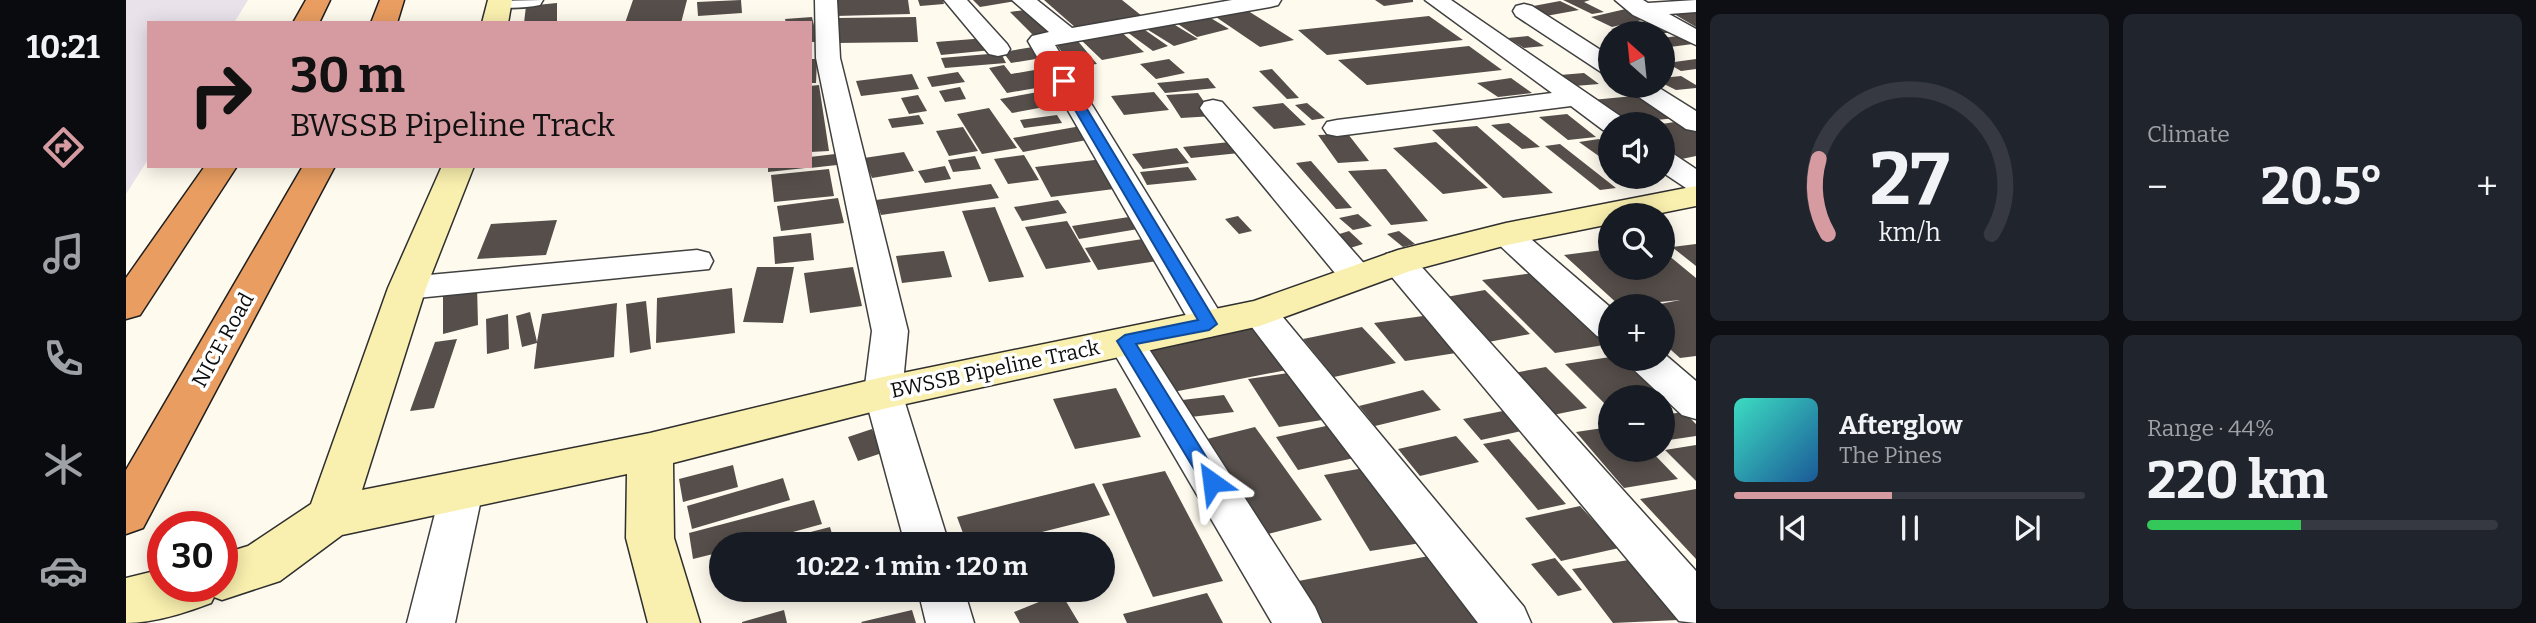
<!DOCTYPE html>
<meta charset="utf-8">
<style>
:root{--surface:#171b24;--page:#20242c;--text:#f1f3f6;--muted:#9ea1a6;--line:#363941;--accent:#d59ba0}
body{margin:0;font-family:Bitter,serif;background:var(--page);color:var(--text);height:100vh;display:flex;flex-direction:column;font-size:26px;white-space:nowrap}
*{box-sizing:border-box;margin:0}
p{font-size:23px;color:var(--muted)}
.icon{flex:none;width:38px;height:38px;fill:none;stroke:currentColor;stroke-width:2;stroke-linecap:round;stroke-linejoin:round}
.map{position:relative;flex:1;overflow:hidden}
.panel{display:flex;flex-direction:column;gap:14px;padding:14px;background:#0d0f14;width:840px}
.panel>*{flex:none}
.top-card{position:absolute;left:21px;top:21px;width:665px;height:147px;border-radius:0px;box-shadow:0 4px 18px #0003;background:#d59ba0;color:#111;overflow:hidden}
.needle{width:46px;rotate:333deg}
.buttons{position:absolute;left:1472px;top:21px;display:grid;gap:14px}
.buttons a{display:grid;place-items:center;width:77px;height:77px;border-radius:50%;background:var(--surface);box-shadow:0 4px 18px #0003;font-size:35px}
.speed{position:absolute;left:21px;top:511px;display:flex;gap:14px;font-size:35px;font-weight:700;text-align:center}
.speed>*{display:grid;place-content:center;width:91px;height:91px;border-radius:50%;background:var(--surface);box-shadow:0 4px 18px #0003;line-height:1}
.speed .limit{border:10px solid #d22;background:#fff;color:#111}
.pin{position:absolute;display:grid;place-items:center;width:60px;height:60px;color:#fff;margin:-30px;border-radius:14px;box-shadow:0 4px 10px #0006}
.me{position:absolute;width:77px;margin:-38px;rotate:329deg;stroke-linejoin:round;filter:drop-shadow(0 0 5px #0008)}
.turn{display:flex;align-items:center;gap:24px;height:147px;padding:0 28px;font-size:32px}
.turn .icon{width:91px;height:91px;stroke-width:2.5}
.turn b{display:block;font-size:49px;line-height:60px}
.big{font-size:52px;font-weight:700;line-height:1.1}
.panel .tile{flex:1;display:flex;flex-direction:column;justify-content:center;gap:10px;min-width:0;padding:0 24px;border-radius:10px;background:var(--page)}
.panel .dial{align-items:center;gap:0}
.dial svg{height:182px;overflow:visible;fill:none;stroke:var(--line);stroke-width:7;stroke-linecap:round;text-anchor:middle}
.dial text{fill:var(--text);stroke:none}
.song{display:flex;align-items:center;gap:21px}
.cover{width:84px;height:84px;border-radius:10px;background:linear-gradient(135deg,hsl(170 70% 55%),hsl(210 70% 35%))}
.played{height:7px;border-radius:4px;background:linear-gradient(90deg,var(--accent) 45%,var(--line) 45%)}
.keys{display:flex;justify-content:space-around;direction:ltr}
.heat{display:flex;justify-content:space-between;align-items:center;font-size:38px;direction:ltr}
.charge{height:10px;border-radius:5px;background:linear-gradient(90deg,#34c759 44%,var(--line) 0)}
.panel .tiles{flex:1;display:grid;gap:14px;grid-template-columns:repeat(2,1fr)}
.trip{position:absolute;left:583px;top:532px;width:406px;height:70px;border-radius:35px;background:var(--surface);box-shadow:0 4px 18px #0003;font-weight:700;line-height:70px;text-align:center}
main{display:flex;flex:1;min-height:0}
.tabs{display:flex;flex-direction:column;width:126px;justify-content:space-around;align-items:center;background:#090b0e;color:var(--muted)}
.tabs .icon{width:49px;height:49px}
.tabs .on{color:var(--accent)}
.tabs b{font-size:32px;color:var(--text)}
.map>svg:first-child{display:block}
</style>
<main>
<nav class="tabs">
<b>10:21</b>
<svg class="icon on" aria-label="directions" viewBox="0 0 24 24"><path d="M12 3l9 9-9 9-9-9zM9 14v-3h6M13 9l2 2-2 2"/></svg>
<svg class="icon" aria-label="music" viewBox="0 0 24 24"><path d="M9 18V5l10-2v13"/><circle cx="6" cy="18" r="3"/><circle cx="16" cy="16" r="3"/></svg>
<svg class="icon" aria-label="phone" viewBox="0 0 24 24"><path d="M5 4h4l2 5-3 2q2 4 5 5l2-3 5 2v4C11 20 4 13 5 4z"/></svg>
<svg class="icon" aria-label="climate" viewBox="0 0 24 24"><path d="M12 3v18M4 7l16 10M4 17L20 7"/></svg>
<svg class="icon" aria-label="car" viewBox="0 0 24 24"><path d="M5 17H2v-5l4-1 3-4h7l3 4 3 1v5h-3M9 17h6M6 11h13"/><circle cx="7" cy="17" r="2"/><circle cx="17" cy="17" r="2"/></svg>
</nav>
<div class="map">
<svg width="1570" height="623" viewBox="0 0 1570 623">
<rect width="100%" height="100%" fill="#fefaee"/>
<path fill="#eae2eb" d="M0,0H122L108,23H23V158L0,194Z"/>
<path fill="#554e4a" d="M507,0H561L555,23H499Z
M615,0L616,13L572,16L571,2Z
M710,0H782L784,14L710,16Z
M792,0H817L818,4L794,6Z
M847,0H890V1L854,7Z
M918,0H996L1016,16L950,28Z
M1249,0H1287V2L1258,6Z
M1437,0H1464L1458,2L1478,12L1466,14Z
M1434,1L1453,10L1420,16L1402,7Z
M431,3V23H398L400,6Z
M1504,8L1525,18L1486,27L1465,17Z
M905,9L931,34L909,37L884,12Z
M1119,9L1168,40L1134,47L1087,15Z
M1570,9V27L1543,11Z
M1303,16L1337,40L1201,55L1172,30Z
M686,17L692,42H684V23H660L659,19Z
M790,17L792,42L710,43L711,18Z
M1083,17L1103,29L1071,37L1052,24Z
M1044,22L1072,39L1048,46L1019,28Z
M1527,22L1548,33H1493L1485,29Z
M1016,28L1042,46L1027,51L1001,32Z
M994,31L1018,52L976,60L953,38Z
M1402,36L1418,46L1398,48L1382,38Z
M1552,36L1567,44L1536,48V38Z
M860,38L866,50L815,55L810,42Z
M951,40L971,64L947,67L929,43Z
M913,46L922,57L885,63L877,52Z
M1343,46L1376,70L1241,85L1212,60Z
M875,53L880,63L819,68L815,58Z
M684,59H691L690,83H684Z
M1043,59L1059,73L1030,79L1014,64Z
M1570,59V69L1555,71L1541,63Z
M878,65L885,74L920,68L933,84L881,93L863,68Z
M1146,69L1173,98L1161,99L1133,71Z
M832,72L839,82L806,87L801,77Z
M1458,73L1473,84L1449,86L1434,75Z
M786,74L793,89L735,96L730,81Z
M1555,76L1570,85V88L1550,90L1536,83V78Z
M1082,78L1090,88L1039,93L1031,83Z
M1385,78L1406,93L1372,97L1351,83Z
M693,85L703,151L684,152V86Z
M834,87L840,99L819,102L813,91Z
M934,88L945,102L886,113L874,99Z
M1028,92L1043,110L998,115L985,96Z
M1072,93L1088,116L1055,118L1040,95Z
M792,95L801,111L783,114L775,98Z
M1518,95L1551,118L1498,123L1466,100Z
M1157,103L1180,125L1148,129L1126,107Z
M1181,103L1199,118L1186,120L1169,105Z
M863,108L891,148L856,154L831,114Z
M1441,114L1470,137L1442,140L1413,117Z
M793,115L798,124L766,128L762,119Z
M931,115L936,123L898,128L894,120Z
M1555,121L1570,129V156L1551,160L1536,151V124Z
M1383,123L1414,147L1396,149L1365,125Z
M955,126L966,139L897,152L887,138Z
M1351,126L1427,193L1377,198L1306,130Z
M837,127L852,151L823,156L810,131Z
M1222,134L1243,161L1212,163L1192,135Z
M1473,139L1484,147V164L1453,142Z
M1113,141L1123,152L1065,158L1057,147Z
M1310,142L1362,188L1317,194L1267,148Z
M1434,144L1490,188L1474,190L1419,146Z
M1051,148L1063,163L1017,169L1006,154Z
M778,152L788,171L746,178L738,158Z
M709,154L711,165L684,168V157Z
M898,155L913,180L882,184L868,159Z
M849,156L855,169L827,172L822,160Z
M977,159L996,188L925,197L909,167Z
M1185,161L1226,208L1210,209L1170,163Z
M642,166H679V168L642,172Z
M819,166L825,179L799,183L792,171Z
M1062,167L1071,180L1021,185L1014,172Z
M703,169L708,196L648,202L645,175Z
M1260,169L1302,221L1265,225L1222,171Z
M1501,177H1526L1531,180L1511,184Z
M865,184L873,198L755,215L750,200Z
M712,198L718,223L655,231L651,206Z
M932,200L941,213L896,221L888,207Z
M869,207L898,277L863,282L836,211Z
M1232,214L1246,226L1227,230L1213,218Z
M1009,216L1018,228L953,239L946,226Z
M1112,216L1126,231L1113,234L1099,219Z
M431,220L420,255L351,259L365,224Z
M941,221L965,262L920,269L899,227Z
M1223,231L1237,244L1221,249L1207,236Z
M1273,231L1289,244L1277,247L1261,234Z
M685,233L688,260L649,264L647,237Z
M1023,238L1038,260L972,270L959,248Z
M1570,244V266L1546,247Z
M1484,249V268H1536V250L1570,278V356L1554,358L1536,342V306L1529,305L1554,300L1494,306L1438,255Z
M818,251L826,277L776,283L770,256Z
M631,267H668L657,323L617,322Z
M727,267L736,306L684,313L678,273Z
M1408,273L1484,344L1429,353L1356,280Z
M351,286L352,325L317,334V293Z
M606,288L609,333L530,343L531,298Z
M1359,290L1404,334L1352,344L1309,299Z
M520,301L525,349L504,353L500,304Z
M491,303L488,357L408,369L411,343L396,347L390,316L404,312L411,342L416,314Z
M382,314L383,349L361,354L360,319Z
M1297,316L1330,353L1279,361L1248,323Z
M1130,321L1166,369L1042,393L1013,342Z
M1236,327L1270,363L1208,377L1177,339Z
M331,339L308,408L284,411L309,342Z
M1484,357L1497,359L1537,397H1484V409L1439,364Z
M1420,367L1461,408L1422,416L1382,374Z
M1175,371L1208,418L1153,427L1122,379Z
M990,388L1015,437L949,449L927,399Z
M1297,390L1315,410L1249,426L1233,406Z
M1098,395L1108,412L1056,418L1048,401Z
M1387,409L1405,429L1355,440L1337,419Z
M1558,412L1570,424V436L1536,441V415Z
M1209,424L1233,457L1172,470L1150,437Z
M1129,427L1196,520L1134,536L1073,441Z
M1484,427V450H1524L1552,479L1498,488L1450,432Z
M746,429L756,453L732,461L722,437Z
M1330,436L1353,462L1294,476L1272,449Z
M1383,439L1440,504L1412,510L1357,444Z
M1570,445V481L1539,450Z
M607,465L612,487L557,502L553,479Z
M1244,467L1295,543L1244,551L1198,475Z
M1039,471L1097,581L1027,597L976,484Z
M657,478L664,500L566,529L561,506Z
M968,483L984,515L868,544H841L831,517Z
M1570,489V559L1514,499Z
M688,500L696,524L623,544H595V552L567,559L563,533Z
M1454,506L1493,548L1435,561L1399,518Z
M704,527L709,544H675L673,535Z
M1308,555L1355,623H1185L1162,583Z
M1429,558L1456,590L1432,596L1405,564Z
M1503,560L1552,620L1487,623L1446,569Z
M935,593L953,623H894L888,612Z
M1081,593L1097,623H1001L997,614Z
M658,610L661,623H616V622Z
M786,610L790,623H736L735,622Z"/>
<g fill="none" stroke-linecap="round" stroke-linejoin="round">
<g stroke="#404040" stroke-width="3">
<path id="street" d="M417,0L414,5C399,8 381,9 366,6L363,1Z
M689,0H711L714,58L782,331L776,393L823,544H779L738,393L746,331L690,58Z
M818,0H841L881,44L884,49L881,54L872,56L863,54Z
M886,0H911L946,28L1106,0H1155L1152,5L1144,7L929,45L1101,324L1096,333L1083,337L1070,333L902,41L906,36L923,32Z
M1299,0H1325L1497,118L1501,124H1484V131L1477,130L1445,106L1211,136L1201,134L1197,128L1201,122L1211,120L1426,93Z
M1489,0H1517L1522,3L1570,0V12L1543,14L1570,29V45L1507,15Z
M1398,4L1406,6L1484,56V74L1475,72L1390,16L1387,11L1390,6Z
M1500,86H1530L1570,111V131L1560,129L1504,91Z
M1087,100L1096,102L1242,268L1247,276L1242,284L1230,287L1218,284L1078,114L1074,108L1078,102Z
M1536,151L1546,153L1570,169V191L1560,188L1536,172Z
M1380,224L1391,227L1484,307V340L1471,336L1369,241L1364,234L1369,227Z
M571,250L583,253L587,261L583,269L281,299L269,296L264,288L269,280L281,277Z
M1272,251L1284,254L1570,571V623L1553,621L1260,270L1256,262L1260,254Z
M1134,301L1146,304L1398,607L1405,623H1352L1122,322L1116,313L1122,304Z
M999,328L1012,332L1189,607L1196,623H1146L981,341L986,332Z
M1536,352L1570,381V419L1556,415L1507,369L1502,359H1536Z
M336,472L351,477L357,490L329,623H281L315,490L321,477Z
M792,590H838L848,623H800Z"/>
</g>
<g stroke="#2f2f2f" stroke-width="3">
<path id="secondary" d="M362,0H386L382,23H356Z
M316,166H348L300,288L236,490L524,433L757,377L1128,301L1272,250L1380,223L1570,186V206L1525,215H1484V224L1381,245L1284,271L1134,326L757,409L547,463L548,538L574,623H522L500,538L501,474L216,535L154,581L96,600L88,597L85,603C59,613 28,623 0,623V578L37,569V586H96V554L122,546L185,504L262,288Z"/>
</g>
<g stroke="#1e1e1e" stroke-width="3">
<path id="highway" d="M180,0H204L193,23H167Z
M254,0H278L271,23H245Z
M79,166H111L14,315L0,319V278Z
M177,166H209L17,528L0,534V470Z"/>
</g>
<use href="#street" fill="#fff" fill-rule="evenodd"/>
<use href="#secondary" fill="#f9efae" fill-rule="evenodd"/>
<use href="#highway" fill="#e99d60" fill-rule="evenodd"/>
</g>
<path fill="#1a73e8" stroke="#114b97" stroke-width="2" d="M938,78L944,81L1091,324L1083,330L1010,344L1092,476L1095,482L1092,487L1086,490L1079,487L991,341L999,335L1072,320L932,81Z"/>
<g text-anchor="middle" dominant-baseline="central" stroke-width="7" stroke-linejoin="round" paint-order="stroke">
<g font-size="21" fill="#0d0d0d" stroke="#fff">
<text transform="translate(97 340) rotate(-61)">NICE Road</text>
<text transform="translate(869 369) rotate(-12)">BWSSB Pipeline Track</text>
</g>
</g>
</svg>
<div class="buttons">
<a><svg class="needle" viewBox="-14 -14 28 28"><path d="M0-13l5 13h-10z" fill="#e53935"/><path d="M0 13l5-13h-10z" fill="#9ea1a6"/></svg></a>
<a><svg class="icon" aria-label="sound" viewBox="0 0 24 24"><path d="M4 9h4l5-4v14l-5-4H4zM17 9q2 3 0 6"/></svg></a>
<a><svg class="icon" aria-label="search" viewBox="0 0 24 24"><circle cx="10" cy="10" r="6"/><path d="M15 15l6 6"/></svg></a>
<a>+</a>
<a>−</a>
</div>
<div class="speed"><div class="limit">30</div></div>
<div class="pin" style="left:938px;top:81px;background:#d93025"><svg class="icon" aria-label="arrive" viewBox="0 0 24 24"><path d="M6 21V4h12l-3 4 3 4H6"/></svg></div>
<svg class="me" style="left:1086px;top:482px" viewBox="-20 -20 40 40"><path d="M0-17L14 15 0 8-14 15z" fill="#1a73e8" stroke="#fff" stroke-width="4"/></svg>
<div class="trip">10:22 · 1 min · 120 m</div>
<div class="top-card">
<div class="turn"><svg class="icon" aria-label="right" viewBox="0 0 24 24"><path d="M7 20v-9h11M14 6l5 5-5 5"/></svg><div><b>30 m</b>BWSSB Pipeline Track</div></div>
</div>
</div>
<section class="panel">
<div class="tiles">
<div class="tile dial"><svg viewBox="0 0 100 80">
<path d="M14 69A42 42 0 1 1 86 69"/>
<path d="M14 69A42 42 0 0 1 10 36" stroke="#d59ba0"/>
<text x="50" y="56" font-size="32" font-weight="700">27</text>
<text x="50" y="72" font-size="11">km/h</text>
</svg></div>
<div class="tile"><p>Climate</p>
<div class="heat"><a>−</a><b class="big">20.5°</b><a>+</a></div>
</div>
<div class="tile">
<div class="song"><i class="cover"></i><div><b>Afterglow</b><p>The Pines</p></div></div>
<div class="played"></div>
<div class="keys"><svg class="icon" aria-label="previous" viewBox="0 0 24 24"><path d="M18 5L8 12l10 7zM5 5v14"/></svg><svg class="icon" aria-label="pause" viewBox="0 0 24 24"><path d="M8 5v14M16 5v14"/></svg><svg class="icon" aria-label="next" viewBox="0 0 24 24"><path d="M6 5l10 7-10 7zM19 5v14"/></svg></div>
</div>
<div class="tile"><p>Range · 44%</p><b class="big">220 km</b><div class="charge"></div></div>
</div>
</section>
</main>
